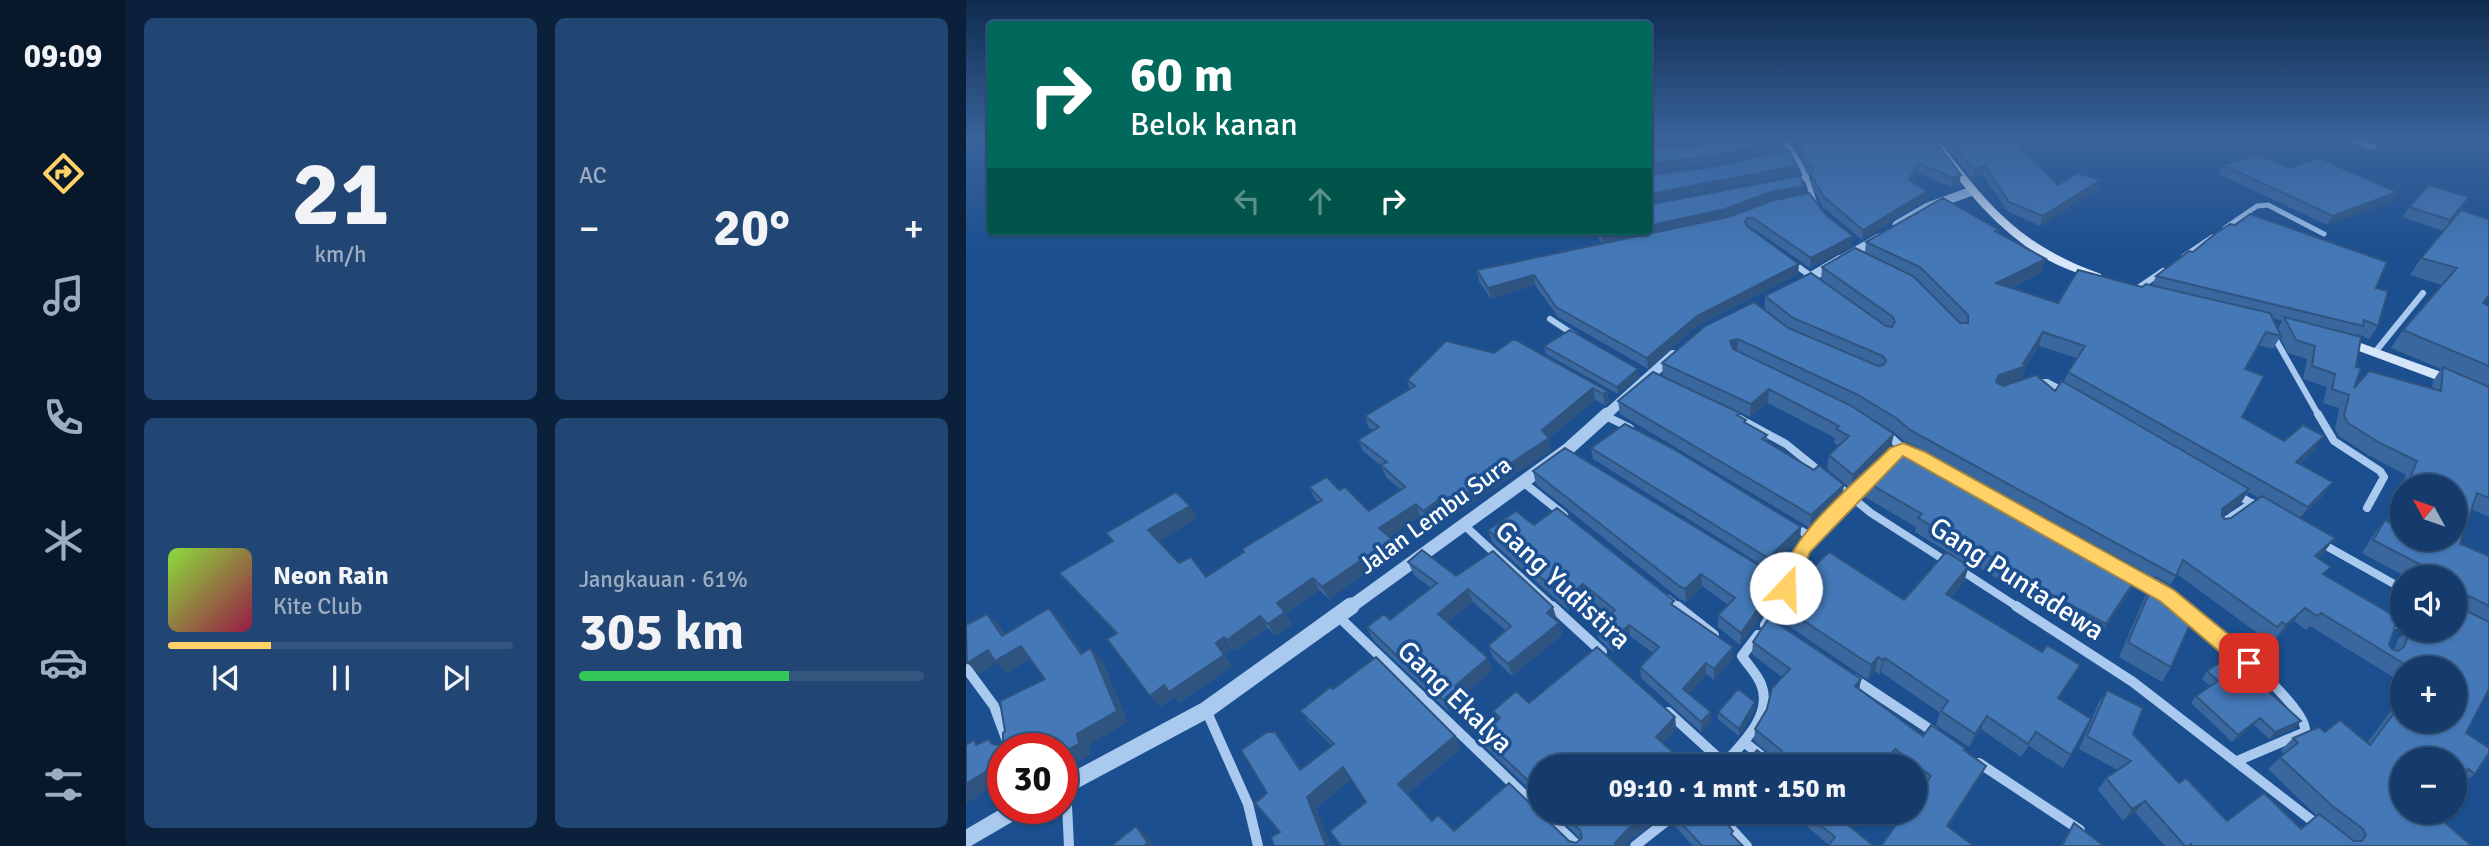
<!DOCTYPE html>
<html lang="id">
<meta charset="utf-8">
<style>
:root{--surface:#143b6b;--page:#214673;--text:#f1f3f6;--muted:#9dadc1;--line:#33557e;--accent:#ffd166}
body{margin:0;font-family:Signika,sans-serif;background:var(--page);color:var(--text);height:100vh;display:flex;flex-direction:column;font-size:26px;white-space:nowrap}
*{box-sizing:border-box;margin:0}
p{font-size:23px;color:var(--muted)}
.icon{flex:none;width:38px;height:38px;fill:none;stroke:currentColor;stroke-width:2;stroke-linecap:round;stroke-linejoin:round}
.map{position:relative;flex:1;overflow:hidden}
.drawer{display:flex;flex-direction:column;gap:18px;padding:18px;background:#0b203b;width:840px}
.drawer>*{flex:none}
.guide{position:absolute;left:21px;top:21px;width:665px;height:214px;border-radius:7px;box-shadow:0 2px 5px #0004,0 0 0 2px var(--line);background:#00695c;color:#fff;overflow:hidden}
.needle{width:46px;rotate:310deg}
.controls{position:absolute;left:1424px;top:474px;display:grid;gap:14px}
.controls a{display:grid;place-items:center;width:77px;height:77px;border-radius:50%;background:var(--surface);box-shadow:0 2px 5px #0004,0 0 0 2px var(--line);font-size:35px}
.speed{position:absolute;left:21px;top:733px;display:flex;gap:14px;font-size:35px;font-weight:700;text-align:center}
.speed>*{display:grid;place-content:center;width:91px;height:91px;border-radius:50%;background:var(--surface);box-shadow:0 2px 5px #0004,0 0 0 2px var(--line);line-height:1}
.speed .limit{border:10px solid #d22;background:#fff;color:#111}
.pin{position:absolute;display:grid;place-items:center;width:60px;height:60px;color:#fff;margin:-30px;border-radius:14px;box-shadow:0 4px 10px #0006}
.me{position:absolute;width:77px;margin:-38px;rotate:21deg;stroke-linejoin:round;filter:drop-shadow(0 0 5px #0008)}
.turn{display:flex;align-items:center;gap:24px;height:147px;padding:0 28px;font-size:32px}
.turn .icon{width:91px;height:91px;stroke-width:2.5}
.turn b{display:block;font-size:49px;line-height:60px}
.lanes{display:flex;align-items:center;height:66px;padding:0 28px;background:#0003;justify-content:center;gap:35px;direction:ltr}
.lanes .off{opacity:.35}
.big{font-size:52px;font-weight:700;line-height:1.1}
.drawer .widget{flex:1;display:flex;flex-direction:column;justify-content:center;gap:10px;min-width:0;padding:0 24px;border-radius:10px;background:var(--page)}
.drawer .dial{align-items:center;gap:0}
.dial b{font-size:91px;line-height:1}
.song{display:flex;align-items:center;gap:21px}
.cover{width:84px;height:84px;border-radius:10px;background:linear-gradient(135deg,hsl(90 70% 55%),hsl(340 70% 35%))}
.played{height:7px;border-radius:4px;background:linear-gradient(90deg,var(--accent) 30%,var(--line) 30%)}
.keys{display:flex;justify-content:space-around;direction:ltr}
.heat{display:flex;justify-content:space-between;align-items:center;font-size:38px;direction:ltr}
.charge{height:10px;border-radius:5px;background:linear-gradient(90deg,#34c759 61%,var(--line) 0)}
.drawer .tiles{flex:1;display:grid;gap:18px;grid-template-columns:repeat(2,1fr)}
.trip{position:absolute;left:562px;top:754px;width:399px;height:70px;border-radius:35px;background:var(--surface);box-shadow:0 2px 5px #0004,0 0 0 2px var(--line);font-weight:700;line-height:70px;text-align:center}
main{display:flex;flex:1;min-height:0}
.menu{display:flex;flex-direction:column;width:126px;justify-content:space-around;align-items:center;background:#08182b;color:var(--muted)}
.menu .icon{width:49px;height:49px}
.menu .current{color:var(--accent)}
.menu b{font-size:32px;color:var(--text)}
.map>svg:first-child{display:block}
</style>
<main>
<nav class="menu">
<b>09:09</b>
<svg class="icon current" aria-label="directions" viewBox="0 0 24 24"><path d="M12 3l9 9-9 9-9-9zM9 14v-3h6M13 9l2 2-2 2"/></svg>
<svg class="icon" aria-label="music" viewBox="0 0 24 24"><path d="M9 18V5l10-2v13"/><circle cx="6" cy="18" r="3"/><circle cx="16" cy="16" r="3"/></svg>
<svg class="icon" aria-label="phone" viewBox="0 0 24 24"><path d="M5 4h4l2 5-3 2q2 4 5 5l2-3 5 2v4C11 20 4 13 5 4z"/></svg>
<svg class="icon" aria-label="climate" viewBox="0 0 24 24"><path d="M12 3v18M4 7l16 10M4 17L20 7"/></svg>
<svg class="icon" aria-label="car" viewBox="0 0 24 24"><path d="M5 17H2v-5l4-1 3-4h7l3 4 3 1v5h-3M9 17h6M6 11h13"/><circle cx="7" cy="17" r="2"/><circle cx="17" cy="17" r="2"/></svg>
<svg class="icon" aria-label="filters" viewBox="0 0 24 24"><path d="M4 7h16M4 17h16"/><circle cx="9" cy="7" r="2"/><circle cx="15" cy="17" r="2"/></svg>
</nav>
<section class="drawer">
<div class="tiles">
<div class="widget dial"><b>21</b><p>km/h</p></div>
<div class="widget"><p>AC</p>
<div class="heat"><a>−</a><b class="big">20°</b><a>+</a></div>
</div>
<div class="widget">
<div class="song"><i class="cover"></i><div><b>Neon Rain</b><p>Kite Club</p></div></div>
<div class="played"></div>
<div class="keys"><svg class="icon" aria-label="previous" viewBox="0 0 24 24"><path d="M18 5L8 12l10 7zM5 5v14"/></svg><svg class="icon" aria-label="pause" viewBox="0 0 24 24"><path d="M8 5v14M16 5v14"/></svg><svg class="icon" aria-label="next" viewBox="0 0 24 24"><path d="M6 5l10 7-10 7zM19 5v14"/></svg></div>
</div>
<div class="widget"><p>Jangkauan · 61%</p><b class="big">305 km</b><div class="charge"></div></div>
</div>
</section>
<div class="map">
<svg width="1523" height="846" viewBox="0 0 1523 846">
<rect width="100%" height="100%" fill="#1b4f8f"/>
<g fill="none" stroke-linecap="round" stroke-linejoin="round">
<path stroke="#a9c9ee" stroke-width="5" d="M815,138C833,156 841,177 848,201
M1379,138L1408,147
M827,181L841,177
M1259,228L1291,206L1302,205L1358,234
M1218,256L1246,237"/>
<path stroke="#a9c9ee" stroke-width="6" d="M827,263L846,277
M1172,288L1197,271
M584,319L610,336
M1307,335L1353,416
M1410,351L1457,293
M1067,382H1081L1098,391"/>
<path stroke="#a9c9ee" stroke-width="8" d="M1352,414L1368,441L1414,471L1418,477L1401,508
M640,416L664,428
M774,419L820,444L857,474
M920,433L937,449
M557,482L598,515
M872,486L905,513L983,563
M1270,494L1293,508
M1256,523L1286,503
M498,525L588,608
M827,526L847,538
M1355,543L1437,589
M993,569L1053,608
M1164,573L1193,591
M702,599L713,608
M809,608L837,547L903,481
M1435,608L1437,602"/>
<path stroke="#a9c9ee" stroke-width="10" d="M586,606L636,652
M711,606L748,635
M1050,606L1167,682L1353,826
M1222,611C1244,629 1343,706 1339,732L1271,761
M373,617L574,810
M1429,624L1436,606
M799,625L810,606
M0,668L28,706L44,749
M888,679L968,732
M240,710L282,804L292,846
M702,712L759,764
M778,742L808,766
M1013,763L1114,830
M756,766C775,745 808,715 795,684C791,674 782,665 776,656L792,635
M100,785L103,846
M576,812L612,846
M750,812L781,846
M669,846L712,812"/>
<path stroke="#a9c9ee" stroke-width="9" d="M931,225L962,207L1006,191
M871,262L913,238"/>
<path stroke="#a9c9ee" stroke-width="10" d="M835,283L874,260
M639,416L707,355"/>
<path stroke="#a9c9ee" stroke-width="13" d="M383,608L601,450L641,414"/>
<path stroke="#a9c9ee" stroke-width="17" d="M96,787L240,710L385,606
M0,839L53,808"/>
<path fill="#d6e6fa" fill-rule="evenodd" d="M962,138H971C1022,205 1053,245 1135,274V278C1126,280 1118,275 1109,272C1044,249 1000,192 962,138Z
M1378,337L1492,378L1494,381L1492,384H1482L1374,344L1372,341L1374,338Z"/>
</g>
<path fill="#3a679d" fill-rule="evenodd" d="M682,138H766L722,144H682Z
M832,138H967L993,184L985,187L950,172L945,182L959,200L896,240L857,207L845,184V175L840,172L832,147Z
M974,138H1086L1074,147L1055,149L1092,185L1134,180L1131,190L1074,226L1041,211L1017,175L1006,179Z
M1257,165L1431,192L1426,202L1361,225L1253,174Z
M830,174L685,202L683,203L686,204L837,193L804,200L760,217L643,242L762,217L808,200L886,246L844,268L787,228H783L832,274L731,326L682,369L592,317L569,285L525,299L513,281L511,270L636,244L628,231H682V175Z
M1443,207L1496,208L1477,231L1436,217Z
M1523,219V296L1517,303L1523,306V385L1522,386L1523,387V517L1505,509L1494,544L1523,556V691H1522L1500,733L1509,774L1493,786L1491,785L1471,816L1506,846H1199L1169,812L1157,821L1132,790L1140,778L1152,770L1113,749L1133,702L1141,690L1167,734L1213,783L1261,821L1335,829L1351,816L1302,769L1318,754L1315,750L1327,738L1359,732L1401,743L1437,695V721L1489,668H1437V690L1424,682L1427,677L1344,626L1340,630L1328,621L1309,639L1305,636L1301,640L1211,574L1204,585L1200,596L1205,667L1196,682L1153,657L1181,592L1187,581L1174,573L1133,638L1042,588L1043,585L1010,566L1006,571L1002,568L998,581L985,597L1076,652L1114,665L1093,699L1105,755L1097,768L1063,746L1055,757L1015,729L1003,747L970,725L974,713L915,672L913,675L909,671L902,680L811,618L812,604L827,587L938,600L985,555V554L949,532L950,527L897,496L899,481L939,442L928,432L887,407L925,447L885,489L861,469L863,455L873,446L868,443L869,438L802,403L784,417L697,376L696,363L739,326L823,329L799,309V296L855,280L856,267L899,253L900,242L1033,230L1032,233L1076,272L1044,288L1092,303L1186,285L1190,276L1227,252L1410,288L1412,326L1403,339L1392,334L1391,336L1390,367L1388,388L1466,389L1467,381L1475,369L1425,348L1437,330L1476,285L1444,275L1455,258ZM950,279L952,280L991,320ZM1306,318L1316,321L1312,329ZM1314,337L1322,353L1341,359L1337,379L1361,387L1357,403L1373,408L1369,429L1373,436L1402,455L1440,475L1421,521L1419,520L1408,534L1396,553L1442,578H1489V630H1441L1432,639L1428,650L1426,649L1423,645L1359,575L1352,558L1359,551L1334,518L1357,496L1334,464L1349,450L1318,441L1276,417L1280,369L1293,345L1307,349ZM1073,346L1111,358L1102,372L1098,382L1089,391L1056,380L1060,366ZM1437,486H1489L1437,539ZM1282,492L1293,498L1265,518L1259,519L1256,516L1275,503Z
M480,341L641,391L643,402L639,405L629,400L583,438L585,450L484,518L477,512L461,522L454,516L423,537L431,551L363,599L353,590L320,614L326,624L309,636L302,628L269,651L266,648L259,655L266,666L213,703L208,697L194,707L150,634L93,573L146,542L140,533L232,518L192,541L213,563L240,577L278,552L276,549L353,502L349,499L343,487L373,490L403,511L435,490L420,477L415,466L397,451L392,440L407,430L403,428L399,416L444,389L441,380Z
M578,346L673,377L652,394L580,354Z
M652,401L773,417L779,423L801,435V442L876,498L844,528L654,414Z
M625,448L835,527L834,538L802,569L627,459Z
M567,471L810,578V591L806,600L774,645L752,627V615L762,605L736,586L720,602L714,599L570,484Z
M568,525L708,606L767,658L748,680L740,674L723,694L745,712V722L735,732L675,678L674,667L687,653L664,636L647,652L632,638L630,627L643,615L619,596L602,610L526,542L522,530Z
M442,562L490,576L590,620L596,635L546,676L527,658L522,646L540,631L507,602L482,622L522,658L526,671L495,697L496,700L483,712L407,640L401,627L424,620L465,588L448,575Z
M787,642L895,679L893,689L957,736L998,750L1020,766L1014,777L982,827L915,846L958,785L948,777V766H934L926,761L922,766H777L805,761L811,762L812,761L788,741L789,729L801,709L816,677L786,654Z
M1241,671L1329,728L1303,739L1288,725L1266,742L1225,703L1230,696L1244,686L1236,679Z
M367,689L495,748L441,794L466,821L488,831L603,841L610,843L615,839L587,812H702L664,840L659,846H375L400,802L385,779L350,808L314,832L301,793L318,744L335,769L366,746L343,723L334,711Z
M563,703L709,717L710,729L697,743L720,764L744,766H574V799L519,747L514,735L531,721L527,711Z
M789,709L773,736L752,719V712Z
M759,812H785L773,826Z
M824,812H866L908,846L863,845Z
M873,812H887L882,819Z
M707,814L767,836L777,846H727L708,825Z
M1108,823L1138,846H1094Z"/>
<path fill="#305480" d="M721,138H766L722,144Z
M1077,138H1086L1074,147L1045,150L1048,142Z
M817,141L816,148L745,164L682,172V164Z
M952,163L950,172L941,190L943,180Z
M830,166V174L685,202L682,204V196L684,194Z
M1019,166L1017,175L1006,179L1008,170Z
M995,175L993,184L985,187L987,178Z
M1134,180L1131,190L1074,226L1077,216Z
M838,186L837,193L804,200L760,217L636,244L635,236L658,231H682V226L805,192Z
M961,191L959,200L896,240L897,230Z
M1431,192L1426,202L1361,225L1367,216Z
M1503,197L1496,208L1477,231L1484,220Z
M887,236L886,246L844,268L845,258Z
M1080,259L1076,272L1026,296L1030,283Z
M833,264L832,274L731,326L682,369L681,358L731,316Z
M568,275L569,285L525,299L522,288Z
M1077,332L1073,346L1060,366L1056,380L1030,389V382L1033,375L1057,364Z
M772,339L771,352L764,354V341Z
M672,369L673,377L652,394L651,387Z
M627,388L629,400L583,438L585,450L484,518L480,506Z
M803,389L802,403L784,417L785,404Z
M641,391L643,402L639,405L637,394Z
M928,434L925,447L885,489L887,475Z
M1358,436L1349,450L1321,475L1330,462Z
M1367,482L1357,496L1332,521L1342,507Z
M878,485L876,498L844,528L845,515Z
M1283,489L1275,503L1247,523L1256,509Z
M473,500L477,512L461,522L457,511Z
M450,504L454,516L419,540L413,528Z
M224,506L232,518L191,542L182,530Z
M835,527L834,538L802,569V558Z
M1369,538L1359,551L1339,570L1349,556Z
M426,539L431,551L363,599L356,587Z
M1015,551L1010,566L1006,571L1011,556Z
M1003,566L998,581L975,608L980,594Z
M1175,571L1168,585L1133,638L1140,624Z
M735,574L736,586L720,602L719,589Z
M347,578L353,590L320,614L326,624L309,636L302,624L311,603Z
M810,578V591L806,600L774,645L775,633Z
M617,584L619,596L602,610L599,599Z
M502,589L507,602L477,626L472,614Z
M587,607L591,620L581,613Z
M83,608L94,620L126,665L115,654Z
M1339,608L1328,621L1309,639L1320,625Z
M21,614L33,625L48,648L36,636Z
M294,616L302,628L269,651L261,640Z
M593,623L596,635L546,676L542,664Z
M663,625L664,636L647,652L645,641Z
M258,637L266,648L259,655L266,666L213,703L208,697L194,707L184,696Z
M55,646L67,657L42,673L31,663L14,674L1,663L22,650Z
M767,647V658L748,680V669Z
M125,648L136,659L162,722L123,745L125,755L101,767L102,772L96,775V753L111,734Z
M912,657L909,671L902,680L905,665Z
M522,658L526,671L495,697L496,700L483,712L477,700L489,686Z
M919,658L915,672L913,675L917,660Z
M740,663V674L718,700L717,689Z
M1114,665L1106,679L1085,712L1092,698Z
M895,679L893,691L889,686Z
M789,702V709L773,736V729Z
M745,712V722L735,732V722Z
M1021,716L1015,729L1003,747L1009,734Z
M709,717L710,729L691,749L690,737Z
M1294,718L1288,725L1266,742L1272,735Z
M1335,721L1329,728L1303,739L1309,732Z
M489,736L495,748L439,795L432,784Z
M929,749L926,761L922,766H916Z
M37,761V780L0,804V784Z
M1020,766L1014,777L976,837L981,826Z
M377,767L385,779L350,808L365,846H360L341,797Z
M1179,801L1169,812L1157,821L1166,809Z
M686,812H702L664,840L659,846H650L649,843L662,829Z
M776,812H785L773,826V815Z
M170,826L182,836L189,846H178Z"/>
<path fill="#4478b7" stroke="#305480" stroke-width="2" d="M785,138H814L817,141L745,156L682,164V147H723Z
M832,138H967L995,175L987,178L952,163L943,180L961,191L897,230L858,197L845,175L847,166L841,163Z
M982,138H1077L1048,142L1092,185L1111,173L1134,180L1077,216L1043,202L1019,166L1008,170Z
M823,150L830,166L684,194L682,196V175L747,167Z
M1292,154L1323,168L1353,158L1431,192L1367,216L1257,165Z
M834,176L838,186L805,192L759,209L682,226V203L686,204Z
M1463,185L1503,197L1484,220L1443,207Z
M843,193L861,216L887,236L845,258L787,218H781L779,222L781,226L833,264L731,316L681,358L590,307L568,275L522,288L511,270L762,217L808,200Z
M977,198L1033,230L1029,231L1080,259L1030,283L1092,303L1112,270L1176,287L1180,284L1304,313L1315,336L1300,332L1279,369L1298,376L1276,417L1318,441L1337,425L1358,436L1330,462L1367,482L1342,507L1102,372L1119,346L1077,332L1057,364L1060,366L1033,375L1030,382L1037,386L1070,375L1089,391L1096,381L1283,489L1256,509V516L1259,519L1265,518L1296,496L1369,538L1349,556L1365,567L1357,574L1432,618L1423,645L1426,649L1432,651L1438,647L1444,630H1452L1456,633L1458,630H1489V578H1480L1407,540L1419,520L1425,523L1437,496V539H1489V486H1441L1451,461L1412,442L1382,423L1378,416L1383,395L1366,389L1369,374L1346,366L1349,346L1330,340L1318,317L1395,337L1390,367L1395,368L1388,388L1403,371L1475,391L1477,367L1523,387V498L1511,493L1494,544L1523,556V606L1503,596L1496,601L1499,610L1523,622V689L1500,733L1523,748V753L1509,774L1502,769L1489,788V760H1437V812H1474L1471,816L1506,846H1226L1225,844L1223,846H1219L1179,801L1166,809L1140,778L1165,761L1121,736L1141,690L1177,708L1167,734L1213,783L1220,778L1261,821L1298,793L1335,829L1353,814L1388,841H1396L1400,835L1397,829L1365,805L1314,757L1332,743L1327,738L1353,727L1359,732L1374,720L1404,745L1437,701V721H1489V668H1438L1440,665L1355,613L1351,616L1339,608L1320,625L1316,622L1311,627L1217,560L1210,576L944,430L930,418L892,395L772,339L764,341L767,349L884,405L928,434L887,475L863,455L883,436L870,429L873,426L803,389L785,404L696,363L739,326L788,302L822,328L912,366L917,365L920,361L917,356L827,318L799,296L845,273L920,326L926,327L929,322L927,317L856,267L889,248L947,276L994,323H1002V315L954,267L900,242Z
M1495,210L1523,219V295L1517,303L1523,306V366L1437,330L1491,268L1455,258Z
M1284,214L1421,262L1410,288L1422,291L1412,326L1398,320L1397,326L1190,276L1223,251L1227,252L1250,233L1264,224L1269,225Z
M632,231H658L635,236Z
M604,330L672,369L651,387L578,346Z
M548,339L641,391L637,394L627,388L576,430L583,438L480,506L473,500L457,511L450,504L413,528L426,539L356,587L347,578L311,603L319,612L302,624L294,616L261,640L258,637L250,643L258,655L203,692L198,685L184,696L141,639L151,633L93,573L147,541L140,533L210,492L224,506L182,530L213,563L225,557L240,577L278,552L276,549L356,500L343,487L361,477L373,490L379,487L403,511L439,487L415,465L421,462L392,440L413,427L399,416L449,386L441,380L480,341L528,353Z
M687,372L774,413L771,415L780,420L778,422L801,435L796,439L848,470L853,465L878,485L845,515L652,401Z
M659,424L706,448L835,527L802,558L625,448Z
M940,442L1175,571L1140,624L1047,574L1049,571L1015,551L1011,556L989,542L991,540L952,518L956,514L899,481Z
M599,448L792,565L810,578L807,587L775,633L752,615L769,598L735,574L719,589L713,586L567,471Z
M591,508L706,599L708,601L705,604L767,647L748,669L740,663L717,689L745,712L735,722L674,667L693,647L663,625L645,641L630,627L649,610L617,584L599,599L522,530L550,511L568,525Z
M456,550L490,576L527,551L587,607L581,613L593,623L542,664L522,646L545,626L502,589L472,614L522,658L489,686L491,688L477,700L401,627L418,614L424,620L471,583L442,562Z
M863,552L938,600L980,552L1003,566L980,594L1076,652L1081,645L1114,665L1092,698L1125,719L1105,755L1070,732L1062,744L1021,716L1009,734L975,711L982,701L919,658L917,660L912,657L905,665L812,604L822,584L827,587Z
M1190,577L1205,586L1200,596L1230,611L1205,667L1162,642Z
M83,608L115,654L125,648L151,711L111,734L113,744L96,753V749H37V761L0,784V745L8,740L10,745L23,739L26,744L32,745L37,742V733L39,731L34,701L79,679L55,646L29,661L22,650L1,663L0,625L21,614L36,636Z
M803,618L895,679L889,686L957,736L965,725L999,748L998,750L1020,766L981,826L1008,846H915L939,812H948V799L965,776L929,749L916,766H777L791,750L805,761L811,762L816,756V751L789,729L801,709L806,688L824,669L787,642Z
M631,647L709,717L690,737L720,764L730,753L744,766H574V792L514,735L534,718L527,711L550,691L563,703Z
M1264,656L1335,721L1309,732L1294,718L1272,735L1230,696L1252,681L1241,671Z
M410,657L489,736L432,784L466,821L472,815L488,831L543,783L603,841L610,843L616,838L614,830L595,812H686L662,829L649,843L651,846H375L364,831L400,802L377,767L341,797L360,846H308L305,837L314,832L289,803L301,793L275,750L301,732H309L334,770L368,744L334,711L364,687L367,689Z
M772,689L789,702L773,729L752,712Z
M709,812H751L767,831L765,834L777,846H736L707,814Z
M838,812H866L908,846H862L869,837Z
M1108,823L1138,846H1096Z
M170,826L182,843L178,846H145Z"/>
<linearGradient id="sky" x2="0" y2="1"><stop stop-color="#0f2b4f"/><stop offset="0.54" stop-color="#39639b"/><stop offset="1" stop-color="#39639b" stop-opacity="0"/></linearGradient>
<rect width="1523" height="256" fill="url(#sky)"/>
<path fill="#ffd166" stroke="#a68842" stroke-width="2" d="M937,443L959,452L1208,590L1290,657L1293,663L1290,670L1283,672L1275,670L1194,601L937,456L844,552L827,593L820,596L813,593L810,588C827,530 882,490 924,448Z"/>
<g text-anchor="middle" dominant-baseline="central" stroke-width="7" stroke-linejoin="round" paint-order="stroke">
<g font-size="24" fill="#fff" stroke="#1b4f8f">
<text transform="translate(469 515) rotate(-36)">Jalan Lembu Sura</text>
</g>
<g font-size="28" fill="#fff" stroke="#1b4f8f">
<text transform="translate(1051 579) rotate(33)">Gang Puntadewa</text>
<text transform="translate(597 585) rotate(43)">Gang Yudistira</text>
<text transform="translate(489 697) rotate(44)">Gang Ekalya</text>
</g>
</g>
</svg>
<div class="controls">
<a><svg class="needle" viewBox="-14 -14 28 28"><path d="M0-13l5 13h-10z" fill="#e53935"/><path d="M0 13l5-13h-10z" fill="#9dadc1"/></svg></a>
<a><svg class="icon" aria-label="sound" viewBox="0 0 24 24"><path d="M4 9h4l5-4v14l-5-4H4zM17 9q2 3 0 6"/></svg></a>
<a>+</a>
<a>−</a>
</div>
<div class="speed"><div class="limit">30</div></div>
<div class="pin" style="left:1283px;top:663px;background:#d93025"><svg class="icon" aria-label="arrive" viewBox="0 0 24 24"><path d="M6 21V4h12l-3 4 3 4H6"/></svg></div>
<svg class="me" style="left:820px;top:588px" viewBox="-20 -20 40 40"><circle r="19" fill="#fff"/><path d="M0-13L10 11 0 6-10 11z" fill="#ffd166"/></svg>
<div class="trip">09:10 · 1 mnt · 150 m</div>
<div class="guide">
<div class="turn"><svg class="icon" aria-label="right" viewBox="0 0 24 24"><path d="M7 20v-9h11M14 6l5 5-5 5"/></svg><div><b>60 m</b>Belok kanan</div></div>
<div class="lanes"><svg class="icon off" aria-label="left" viewBox="0 0 24 24"><path d="M17 20v-9H6M10 6l-5 5 5 5"/></svg><svg class="icon off" aria-label="ahead" viewBox="0 0 24 24"><path d="M12 20V5M6 11l6-6 6 6"/></svg><svg class="icon" aria-label="right" viewBox="0 0 24 24"><path d="M7 20v-9h11M14 6l5 5-5 5"/></svg></div>
</div>
</div>
</main>
